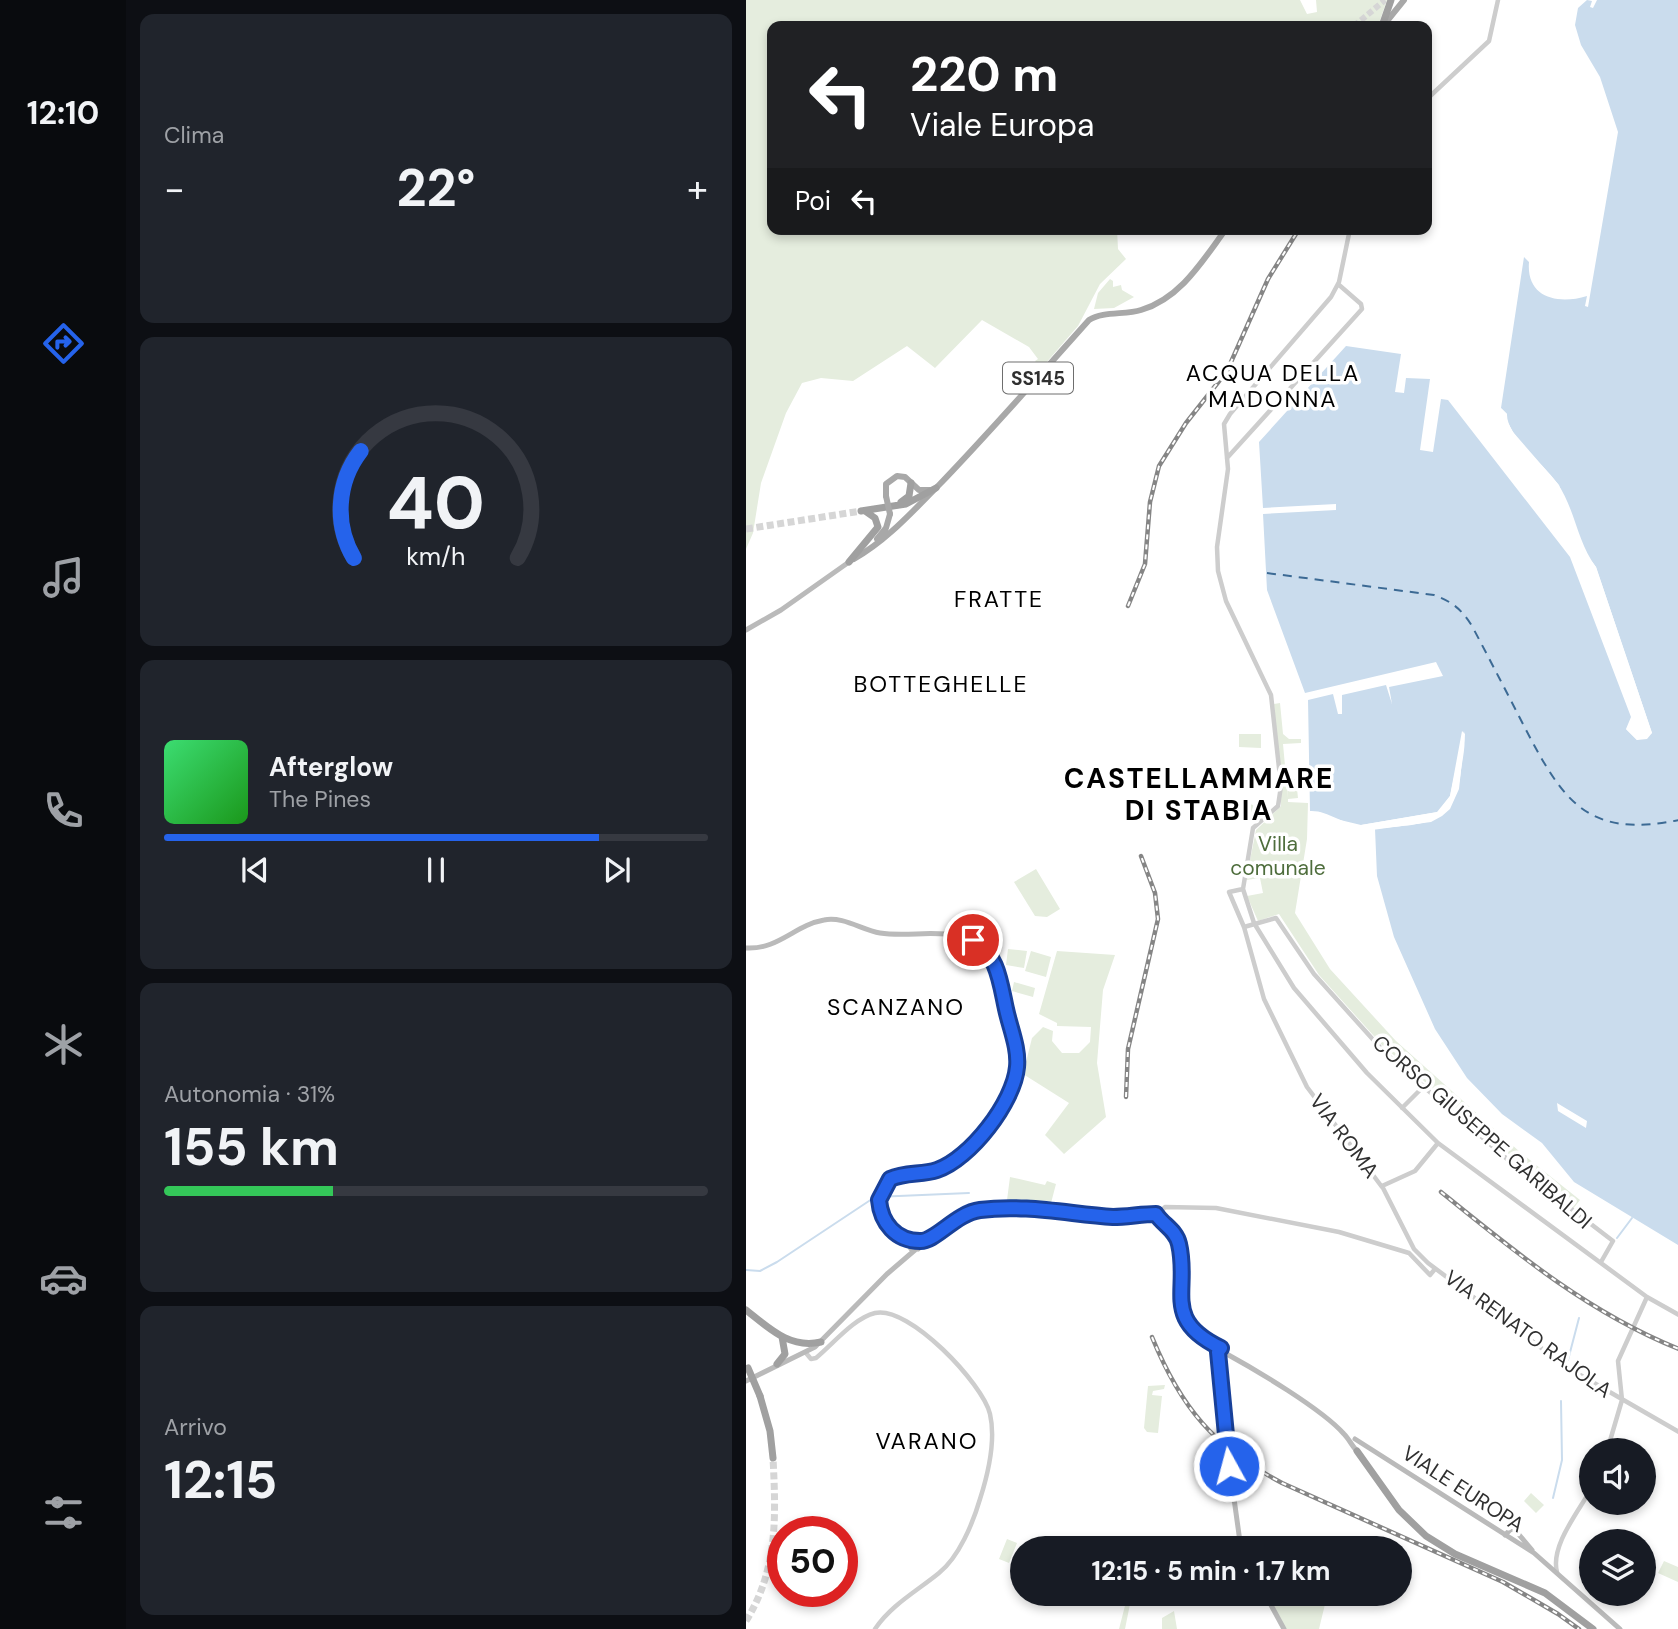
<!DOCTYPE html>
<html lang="it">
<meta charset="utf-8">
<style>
:root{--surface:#171b24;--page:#20242c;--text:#f1f3f6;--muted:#9ea1a6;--line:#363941;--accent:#2563eb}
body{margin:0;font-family:"DM Sans",sans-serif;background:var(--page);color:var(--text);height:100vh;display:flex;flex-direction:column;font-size:26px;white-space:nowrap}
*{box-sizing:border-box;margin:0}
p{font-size:23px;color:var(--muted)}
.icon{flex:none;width:38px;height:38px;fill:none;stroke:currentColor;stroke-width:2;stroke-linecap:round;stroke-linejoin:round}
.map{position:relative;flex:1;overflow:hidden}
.side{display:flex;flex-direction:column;gap:14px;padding:14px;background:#0d0f14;width:620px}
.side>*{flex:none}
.hud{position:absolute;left:21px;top:21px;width:665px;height:214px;border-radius:14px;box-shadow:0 4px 10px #0003;background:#202124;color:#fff;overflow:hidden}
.fabs{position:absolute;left:833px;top:1438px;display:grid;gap:14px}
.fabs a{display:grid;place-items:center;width:77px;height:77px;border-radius:50%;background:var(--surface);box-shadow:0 4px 10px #0003;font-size:35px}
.speed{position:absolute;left:21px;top:1516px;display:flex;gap:14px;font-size:35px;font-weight:700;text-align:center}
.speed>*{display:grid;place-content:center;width:91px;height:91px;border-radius:50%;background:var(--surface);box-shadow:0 4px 10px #0003;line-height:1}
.speed .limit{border:10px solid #d22;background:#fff;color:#111}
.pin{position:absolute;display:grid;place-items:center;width:60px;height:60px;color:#fff;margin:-30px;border:4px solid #fff;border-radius:50%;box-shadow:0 2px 7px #0007}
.me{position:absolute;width:77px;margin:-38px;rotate:353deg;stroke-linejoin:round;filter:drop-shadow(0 0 5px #0008)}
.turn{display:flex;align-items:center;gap:24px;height:147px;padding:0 28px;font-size:32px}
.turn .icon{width:91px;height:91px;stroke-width:2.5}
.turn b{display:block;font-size:49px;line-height:60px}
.then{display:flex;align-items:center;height:66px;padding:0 28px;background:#0003;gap:14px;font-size:26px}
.big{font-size:52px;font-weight:700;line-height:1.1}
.side .card{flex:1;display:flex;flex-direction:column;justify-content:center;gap:10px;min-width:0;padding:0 24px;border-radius:14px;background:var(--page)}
.side .dial{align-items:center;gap:0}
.dial svg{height:182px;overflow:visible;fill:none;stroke:var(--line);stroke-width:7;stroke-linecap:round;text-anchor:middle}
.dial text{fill:var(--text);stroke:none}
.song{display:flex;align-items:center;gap:21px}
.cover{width:84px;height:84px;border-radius:10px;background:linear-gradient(135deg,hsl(140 70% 55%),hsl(120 70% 35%))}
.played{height:7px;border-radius:4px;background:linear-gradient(90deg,var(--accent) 80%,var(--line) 80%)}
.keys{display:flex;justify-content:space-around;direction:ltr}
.heat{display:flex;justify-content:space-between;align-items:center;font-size:38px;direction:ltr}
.charge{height:10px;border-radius:5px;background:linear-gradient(90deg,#34c759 31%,var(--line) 0)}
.trip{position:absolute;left:264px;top:1536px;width:402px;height:70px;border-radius:35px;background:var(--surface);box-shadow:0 4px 10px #0003;font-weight:700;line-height:70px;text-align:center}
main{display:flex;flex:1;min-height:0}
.menu{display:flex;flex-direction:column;width:126px;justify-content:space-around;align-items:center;background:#090b0e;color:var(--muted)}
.menu .icon{width:49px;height:49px}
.menu .active{color:var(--accent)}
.menu b{font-size:32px;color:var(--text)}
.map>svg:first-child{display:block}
</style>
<main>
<nav class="menu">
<b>12:10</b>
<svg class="icon active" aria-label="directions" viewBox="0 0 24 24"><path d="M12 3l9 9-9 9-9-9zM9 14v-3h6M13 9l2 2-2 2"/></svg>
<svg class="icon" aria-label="music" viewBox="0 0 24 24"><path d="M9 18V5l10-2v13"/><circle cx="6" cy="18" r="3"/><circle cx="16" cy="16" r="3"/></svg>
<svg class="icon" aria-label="phone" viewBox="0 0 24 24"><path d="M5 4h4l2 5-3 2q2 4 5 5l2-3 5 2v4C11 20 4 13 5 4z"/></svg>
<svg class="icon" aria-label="climate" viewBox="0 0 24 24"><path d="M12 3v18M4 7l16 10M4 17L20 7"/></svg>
<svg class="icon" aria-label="car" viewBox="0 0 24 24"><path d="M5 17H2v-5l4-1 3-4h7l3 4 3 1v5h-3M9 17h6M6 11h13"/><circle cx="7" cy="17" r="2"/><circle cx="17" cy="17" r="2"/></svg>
<svg class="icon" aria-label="filters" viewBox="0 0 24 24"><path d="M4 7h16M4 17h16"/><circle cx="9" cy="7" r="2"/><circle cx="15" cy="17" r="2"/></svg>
</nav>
<section class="side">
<div class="card"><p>Clima</p>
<div class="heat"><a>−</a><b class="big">22°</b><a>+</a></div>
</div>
<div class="card dial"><svg viewBox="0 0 100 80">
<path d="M14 69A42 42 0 1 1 86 69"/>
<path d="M14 69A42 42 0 0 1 17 22" stroke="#2563eb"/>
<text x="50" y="56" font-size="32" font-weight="700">40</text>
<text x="50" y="72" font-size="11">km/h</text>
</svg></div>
<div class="card">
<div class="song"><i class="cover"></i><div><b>Afterglow</b><p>The Pines</p></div></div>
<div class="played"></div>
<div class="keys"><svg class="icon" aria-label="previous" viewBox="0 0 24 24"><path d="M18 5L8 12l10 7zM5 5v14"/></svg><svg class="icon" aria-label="pause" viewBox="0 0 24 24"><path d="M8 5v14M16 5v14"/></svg><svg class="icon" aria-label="next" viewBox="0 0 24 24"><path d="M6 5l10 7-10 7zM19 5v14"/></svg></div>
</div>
<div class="card"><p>Autonomia · 31%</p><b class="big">155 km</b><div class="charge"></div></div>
<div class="card"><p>Arrivo</p><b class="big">12:15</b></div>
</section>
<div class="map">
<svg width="933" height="1629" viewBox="0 0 933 1629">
<rect width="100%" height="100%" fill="#fff"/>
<path fill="#e5edde" d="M0,0H554L561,14L571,12L570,0H641L632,26H26V229H371L372,249L380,259L354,284L332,326L286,379L281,375L292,365L289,361L292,359L283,347L236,320L189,368L161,346L107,381L75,378L56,383L40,413L15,483L7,533L0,549Z
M364,279L367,281V287L375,285L376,290L388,297L368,308L348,309L352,293Z
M534,703L537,734L543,739H555V743L537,744L542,798L541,779H550L552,798L542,799V802L562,803L561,839L549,913L584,969L650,1041L774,1152L834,1200L827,1209L636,1045L573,975L533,914L512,921L501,896L517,893L514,878L500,880L510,830L535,806L528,704Z
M493,734H515V748L493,747Z
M488,799L507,805L510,812L508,819L483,810Z
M290,869L314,909L301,917L289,916L268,882Z
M262,949L281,951L278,968L260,965Z
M285,951L305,957L300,977L279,971Z
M311,951L369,955L357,990L351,1063L360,1117L318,1154L299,1135L323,1103L277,1074L286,1038L297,1027L307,1031L306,1041L316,1053H333L344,1042L345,1027L311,1026V1023L293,1014Z
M268,982L289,988L287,997L266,991Z
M264,1177L299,1185L301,1181L310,1184L305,1203L261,1200Z
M419,1385L418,1389L407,1391L406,1395L416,1396L412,1433L401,1432L398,1428L402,1386Z
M785,1493L798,1505L790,1513L778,1501Z
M261,1539L271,1543L263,1563L253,1559Z
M918,1561L932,1567V1582L912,1573Z
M382,1594H386L379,1629H373Z
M520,1594L581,1596L573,1629H538Z
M428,1611L431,1629H416V1618Z"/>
<path fill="#cadced" d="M841,0L846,1L844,7L847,8L851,0H932V1245L828,1182L796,1143L756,1114L721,1078L689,1029L648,937L631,876L629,829C678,823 709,828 715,770C717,757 720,744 718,731L704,796L691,812L615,825C596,825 582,810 564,811L562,700L587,694L592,714H596V695L640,685L646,704L643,687L697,676L690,662L559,693L521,590L517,514L590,510V504L517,508L513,442L600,346L655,354L649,392L658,393L660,378L684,379L674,450L687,452L695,399L702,400L824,557L885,717L880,729L891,740L906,733L850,567C831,542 829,508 811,483C799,465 760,436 761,414L755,408L778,257L783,262C780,298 812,305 841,296L839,306L842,307L872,132L854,77L835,45L829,25L832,8Z"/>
<path fill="#fff" d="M755,408L761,414V421L767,432L813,485L840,554L850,567L906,733L901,739L891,740L880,729L884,728L891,737L902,732L847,568L837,556L810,486L765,434Z
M716,731L719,734L713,789L704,809L696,816L685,822L626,830V827L601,828L589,822L590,819L615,825L692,812L704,796Z
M811,1103L841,1121L840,1128L812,1111Z"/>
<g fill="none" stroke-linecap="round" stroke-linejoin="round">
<path stroke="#cadced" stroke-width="2" d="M871,1238L886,1218
M0,1270L14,1271L31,1262L129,1197L223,1193
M822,1360L833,1318
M807,1498L816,1460L815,1401"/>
<path stroke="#3c6a94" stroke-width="2" stroke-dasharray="9 7" stroke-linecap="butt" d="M521,573L688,595C707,602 716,610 726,626C744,660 761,693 778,726C817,801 841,839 933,820"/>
<path stroke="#d6d6d6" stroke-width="6" stroke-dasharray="6 3" stroke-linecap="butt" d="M608,26L639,0"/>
<path stroke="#d6d6d6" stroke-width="7" stroke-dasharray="7 3.5" stroke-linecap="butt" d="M0,529L115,511
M0,1621C32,1569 30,1517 27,1458"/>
<path stroke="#cdcdcd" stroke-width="4.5" d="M681,99L743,41L752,0
M604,229L593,282L585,297L484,414L478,424L482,469L471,547L472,571L480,601L525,695L535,786L532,806L507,828L497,889L508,923L548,988L621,1073L692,1143L901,1297L933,1315
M481,458L616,309L615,304L592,284
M497,889L483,892L498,927L530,918L568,974L640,1054L768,1165L867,1241L855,1262
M498,927L518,999L561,1087L636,1187
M656,1108L678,1086
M692,1143L669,1171L636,1186L668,1249L682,1263L822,1368L933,1432
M411,1216L419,1207L470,1208L593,1232L663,1253L684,1275L689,1269
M60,1353L65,1359L70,1358C87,1344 108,1318 129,1313C163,1305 237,1384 244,1414C250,1440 242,1474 234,1499C227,1523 213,1557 193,1573C171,1591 145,1605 129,1629
M876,1400L872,1361L901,1297
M861,1451L876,1400
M811,1572C804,1546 833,1511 845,1489"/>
<path stroke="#bababa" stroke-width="5" d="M0,630L35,610L103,562
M0,948C32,950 49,925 78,920C97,916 116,930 134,933C160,937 188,930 213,936C242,942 250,962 256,989C261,1013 273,1042 271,1067C269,1102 223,1160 189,1170C171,1175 147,1169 137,1189C121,1221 155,1227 165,1249H172
M389,1216L409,1213C416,1223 430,1230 433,1243C445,1286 412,1324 478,1349L479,1353
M158,1238L181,1241
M172,1249L212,1216L235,1210L280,1208L405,1219L419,1225
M466,1345L474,1355L479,1353C510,1370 576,1409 598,1434C603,1439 606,1446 611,1451
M475,1355L481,1448L495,1549
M0,1381L69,1347L141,1274L169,1250
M609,1439L788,1553L874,1629
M759,1535L765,1529L769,1530L786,1550
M519,1594L538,1629"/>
<path stroke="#a8a8a8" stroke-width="6" d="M637,26L658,0
M140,496V484L151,476L159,477L173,490H184
M131,539L140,528L144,514
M108,559C141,540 165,513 192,486C244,432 293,376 343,320C357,311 379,315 395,310C435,298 457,260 480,229"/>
<path stroke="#a0a0a0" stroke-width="7" d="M636,26L645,0
M155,502L163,496L165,483
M115,511L160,504L190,488
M103,562L132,527L129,518L119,511
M0,1310C24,1329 44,1349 75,1342
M31,1364L39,1354L36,1337
M14,1396L24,1431L27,1458
M611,1451L653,1510L680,1536L709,1554L799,1593L847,1629"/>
<g stroke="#858585" stroke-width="4.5">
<path id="rail" d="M382,606L399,564L404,502L413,466L440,423L481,371L522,279L553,229
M380,1097L382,1049L412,919L409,893L395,856
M695,1192C769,1252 843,1313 933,1349
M406,1337C435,1408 468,1447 536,1483L757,1582L812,1614L833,1629"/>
</g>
<use href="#rail" stroke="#fff" stroke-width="2" stroke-dasharray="5" stroke-linecap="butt"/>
<path stroke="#a8a8a8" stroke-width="6" d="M140,496L144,514"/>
<path stroke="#a0a0a0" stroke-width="7" d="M2,1368L14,1396"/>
</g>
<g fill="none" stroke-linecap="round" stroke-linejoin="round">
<g stroke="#184099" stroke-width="18">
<path id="route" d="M227,940C252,955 254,982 260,1009C264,1028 273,1048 271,1067C268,1102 224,1159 191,1170C176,1175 159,1172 144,1179L133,1200C135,1223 150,1241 174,1241C189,1242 210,1213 234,1210C278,1204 323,1214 367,1217C381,1217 396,1214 410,1214C417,1225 430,1230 433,1244C444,1291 415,1319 475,1348L472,1352L483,1466"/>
</g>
<use href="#route" stroke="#2563eb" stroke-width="12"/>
</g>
<g text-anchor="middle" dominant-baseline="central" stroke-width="7" stroke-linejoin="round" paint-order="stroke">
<rect fill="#fff" stroke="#6e6e6e" stroke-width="2" x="257" y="362.5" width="70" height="31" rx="5"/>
<g font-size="19" font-weight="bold" fill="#303030">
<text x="292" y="378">SS145</text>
</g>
<g font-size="21" fill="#4e6d3c" stroke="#fff">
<text x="532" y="844">Villa<tspan x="532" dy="24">comunale</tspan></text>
</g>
<g font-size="21" fill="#303030" stroke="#fff">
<text transform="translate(736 1132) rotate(41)">CORSO GIUSEPPE GARIBALDI</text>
<text transform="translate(598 1136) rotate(53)">VIA ROMA</text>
<text transform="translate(782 1334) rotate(36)">VIA RENATO RAJOLA</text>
<text transform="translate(717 1489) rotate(33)">VIALE EUROPA</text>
</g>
<g font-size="23" letter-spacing="2" fill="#000" stroke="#fff">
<text x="527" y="373">ACQUA DELLA<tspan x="527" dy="26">MADONNA</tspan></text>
<text x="253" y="599">FRATTE</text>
<text x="195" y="684">BOTTEGHELLE</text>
<text x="150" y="1007">SCANZANO</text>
<text x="181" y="1441">VARANO</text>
</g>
<g font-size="28" font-weight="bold" letter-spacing="2" fill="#000" stroke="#fff">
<text x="453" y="778">CASTELLAMMARE<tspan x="453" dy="32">DI STABIA</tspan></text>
</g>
</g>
</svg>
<div class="fabs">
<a><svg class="icon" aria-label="sound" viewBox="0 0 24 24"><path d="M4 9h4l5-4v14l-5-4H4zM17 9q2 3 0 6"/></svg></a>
<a><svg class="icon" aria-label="layers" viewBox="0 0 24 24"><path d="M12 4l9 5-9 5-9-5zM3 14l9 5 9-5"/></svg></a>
</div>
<div class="speed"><div class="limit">50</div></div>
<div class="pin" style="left:227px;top:940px;background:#d93025"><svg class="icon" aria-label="arrive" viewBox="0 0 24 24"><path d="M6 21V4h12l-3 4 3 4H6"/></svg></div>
<svg class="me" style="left:483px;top:1466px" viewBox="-20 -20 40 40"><circle r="17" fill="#2563eb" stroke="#fff" stroke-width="3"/><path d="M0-11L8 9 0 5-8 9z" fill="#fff"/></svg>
<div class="trip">12:15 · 5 min · 1.7 km</div>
<div class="hud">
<div class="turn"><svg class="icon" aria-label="left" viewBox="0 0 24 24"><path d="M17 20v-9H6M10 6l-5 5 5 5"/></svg><div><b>220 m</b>Viale Europa</div></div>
<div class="then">Poi<svg class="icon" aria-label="left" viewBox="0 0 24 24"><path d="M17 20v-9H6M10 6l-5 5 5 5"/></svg></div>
</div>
</div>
</main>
